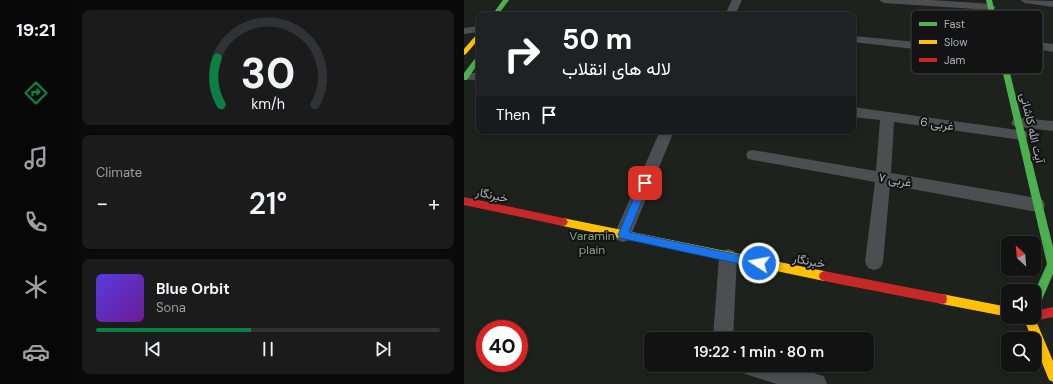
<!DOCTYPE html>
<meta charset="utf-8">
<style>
:root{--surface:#121213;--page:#1b1b1c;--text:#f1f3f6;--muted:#9c9ea0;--line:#313233;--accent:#0b8043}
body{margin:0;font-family:"DM Sans",Vazirmatn,sans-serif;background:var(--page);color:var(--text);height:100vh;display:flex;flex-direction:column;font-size:15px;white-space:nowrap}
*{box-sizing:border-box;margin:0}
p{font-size:13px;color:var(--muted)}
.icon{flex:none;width:22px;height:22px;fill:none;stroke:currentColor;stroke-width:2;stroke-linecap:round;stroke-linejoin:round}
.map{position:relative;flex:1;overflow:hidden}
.drawer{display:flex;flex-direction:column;gap:10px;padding:10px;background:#0a0a0a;width:392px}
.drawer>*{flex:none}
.top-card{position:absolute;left:12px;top:12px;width:380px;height:122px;border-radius:8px;box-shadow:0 2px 6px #0003,0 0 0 1px var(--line);background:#202124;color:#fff;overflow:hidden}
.needle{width:26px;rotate:334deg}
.buttons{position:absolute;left:537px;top:236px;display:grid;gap:8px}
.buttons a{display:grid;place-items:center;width:40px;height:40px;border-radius:8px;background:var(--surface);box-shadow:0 2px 6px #0003,0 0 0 1px var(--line);font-size:20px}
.speed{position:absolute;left:12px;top:320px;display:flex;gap:8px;font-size:20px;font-weight:700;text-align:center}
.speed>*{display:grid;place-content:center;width:52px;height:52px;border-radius:50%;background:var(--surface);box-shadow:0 2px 6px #0003,0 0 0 1px var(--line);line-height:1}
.speed .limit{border:6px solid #d22;background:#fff;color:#111}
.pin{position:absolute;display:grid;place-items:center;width:34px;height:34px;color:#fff;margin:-17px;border-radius:8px;box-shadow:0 2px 6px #0006}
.me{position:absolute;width:44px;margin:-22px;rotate:281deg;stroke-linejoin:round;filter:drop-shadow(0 0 3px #0008)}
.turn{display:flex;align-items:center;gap:14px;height:84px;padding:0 20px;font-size:18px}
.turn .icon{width:52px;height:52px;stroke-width:2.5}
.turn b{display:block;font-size:28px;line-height:34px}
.then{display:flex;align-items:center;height:38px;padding:0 20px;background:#0003;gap:8px;font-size:15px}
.big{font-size:30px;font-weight:600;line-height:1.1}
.drawer .widget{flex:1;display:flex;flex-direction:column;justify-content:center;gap:6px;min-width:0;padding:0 14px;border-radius:8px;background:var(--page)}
.drawer .dial{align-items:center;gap:0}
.dial svg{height:104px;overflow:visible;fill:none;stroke:var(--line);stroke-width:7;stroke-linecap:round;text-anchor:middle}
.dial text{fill:var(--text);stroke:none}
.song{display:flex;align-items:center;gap:12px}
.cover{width:48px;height:48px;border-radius:6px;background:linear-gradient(135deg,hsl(250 70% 55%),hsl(280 70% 35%))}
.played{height:4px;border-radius:2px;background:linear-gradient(90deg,var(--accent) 45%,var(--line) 45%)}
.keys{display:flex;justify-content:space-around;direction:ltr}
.heat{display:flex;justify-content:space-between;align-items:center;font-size:22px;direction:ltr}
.trip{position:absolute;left:180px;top:332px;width:230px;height:40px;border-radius:8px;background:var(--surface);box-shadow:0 2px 6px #0003,0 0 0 1px var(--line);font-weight:600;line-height:40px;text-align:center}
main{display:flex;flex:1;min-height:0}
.dock{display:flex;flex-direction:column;width:72px;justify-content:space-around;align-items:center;background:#070708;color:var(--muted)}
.dock .icon{width:28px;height:28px}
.dock .active{color:var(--accent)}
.dock b{font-size:18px;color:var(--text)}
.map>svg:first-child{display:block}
</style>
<main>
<nav class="dock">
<b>19:21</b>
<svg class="icon active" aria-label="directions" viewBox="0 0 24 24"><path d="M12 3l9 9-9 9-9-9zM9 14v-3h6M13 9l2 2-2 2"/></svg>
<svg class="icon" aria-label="music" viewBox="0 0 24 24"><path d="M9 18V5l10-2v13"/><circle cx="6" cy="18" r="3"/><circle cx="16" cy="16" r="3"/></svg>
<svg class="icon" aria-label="phone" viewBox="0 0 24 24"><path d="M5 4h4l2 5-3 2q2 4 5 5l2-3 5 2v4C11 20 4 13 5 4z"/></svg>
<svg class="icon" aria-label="climate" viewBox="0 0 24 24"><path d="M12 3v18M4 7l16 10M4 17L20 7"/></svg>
<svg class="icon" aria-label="car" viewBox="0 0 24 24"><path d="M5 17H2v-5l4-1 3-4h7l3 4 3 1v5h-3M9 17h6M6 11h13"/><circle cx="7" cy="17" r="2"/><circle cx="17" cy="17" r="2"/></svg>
</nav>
<section class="drawer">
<div class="widget dial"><svg viewBox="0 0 100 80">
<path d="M14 69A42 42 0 1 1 86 69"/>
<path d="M14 69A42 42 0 0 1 11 33" stroke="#0b8043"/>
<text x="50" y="56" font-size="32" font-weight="700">30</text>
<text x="50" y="72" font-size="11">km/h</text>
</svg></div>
<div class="widget"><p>Climate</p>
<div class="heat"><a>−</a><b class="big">21°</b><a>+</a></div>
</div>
<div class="widget">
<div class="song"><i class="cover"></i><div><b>Blue Orbit</b><p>Sona</p></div></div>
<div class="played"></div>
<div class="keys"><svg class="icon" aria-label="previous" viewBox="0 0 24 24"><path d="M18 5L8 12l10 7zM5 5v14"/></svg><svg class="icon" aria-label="pause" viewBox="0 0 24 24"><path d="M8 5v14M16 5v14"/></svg><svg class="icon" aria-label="next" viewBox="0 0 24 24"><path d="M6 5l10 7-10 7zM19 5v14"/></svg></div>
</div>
</section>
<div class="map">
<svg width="589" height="384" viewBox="0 0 589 384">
<rect width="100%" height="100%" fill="#181819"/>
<path fill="#1d221d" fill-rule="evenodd" d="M0,0H589V384H0ZM15,15H389V131H15ZM544,243H570V269H544ZM544,291H570V317H544ZM21,329H55V363H21ZM187,339H403V365H187ZM544,339H570V365H544Z"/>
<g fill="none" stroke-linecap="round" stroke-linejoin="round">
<path fill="#4d4e51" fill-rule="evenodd" d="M268,0H278L271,15H261Z
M415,0H468L527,4L532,7L527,10L420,3Z
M556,0L589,1V7L561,3Z
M15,26V32L0,34V28Z
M389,36L485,45L489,47L491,49L489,51L485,53L389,42Z
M534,36L589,44V52L530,41L528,39L530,37Z
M0,73H15V81L0,79Z
M389,107L562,131L564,135L562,139L557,140L430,122L427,173L573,198L579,200L581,205L579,210L573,212L426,185L419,262L416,268L410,270L404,268L401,262L411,182L289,160L284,159L282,155L284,151L289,150L412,171L416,120L389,117Z
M554,118L589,121V131L549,126L547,123L549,120Z
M196,131H210L165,240L159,242L153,240L150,235Z
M264,249L270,251L273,257L269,339H249L255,257L258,251Z
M271,365H321L360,376L363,384H313L275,372Z"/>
<path fill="#4caf50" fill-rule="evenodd" d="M39,0H45L34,15H28Z
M522,0H528L589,247V274L574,309L570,310V293L583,264Z
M15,55V62L3,80H0V73L13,56Z"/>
<path fill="#ffc107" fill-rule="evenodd" d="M15,33V39L2,54L0,55V49L13,34Z
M99,218L360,271L364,273L365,276L364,279L360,281L99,226L96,225L94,222L96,219Z
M478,294L544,307L545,317L478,304L474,303L473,299L474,295Z
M570,316L589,361V382L585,380L570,343V339H568L559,317H570Z"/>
<path fill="#c62828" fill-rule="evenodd" d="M0,197L99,218L102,219L104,222L102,225L99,226L0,205Z
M360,271L478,294L482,295L483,299L482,303L478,304L360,281L356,279L355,276L356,273Z
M589,307V317L570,321L566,320L565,317H570V311Z"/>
</g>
<path fill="#1a73e8" stroke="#114b97" d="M181,180L185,183L165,232L295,259L298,260L300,263L298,267L295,268L156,238L154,235L176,183Z"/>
<g text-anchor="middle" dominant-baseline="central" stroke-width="4" stroke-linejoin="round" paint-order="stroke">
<g font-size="12" fill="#abb0b8" stroke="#131314">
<text transform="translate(473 124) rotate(8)">6 غربی</text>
<text transform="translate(568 128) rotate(77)">آیت الله کاشانی</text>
<text transform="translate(431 180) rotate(10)">۷ غربی</text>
<text transform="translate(28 195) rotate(12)">خبرنگار</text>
<text transform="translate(345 261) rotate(11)">خبرنگار</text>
</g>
<g font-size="12" fill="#85a283" stroke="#131314">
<text x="128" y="236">Varamin<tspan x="128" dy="14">plain</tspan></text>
</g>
</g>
<rect x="447" y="10" width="132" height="64" rx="6" fill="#131314" stroke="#414245" stroke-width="1"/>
<rect x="455" y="22" width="18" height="4" fill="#4caf50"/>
<rect x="455" y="40" width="18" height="4" fill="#ffc107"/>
<rect x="455" y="58" width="18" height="4" fill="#c62828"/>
<g font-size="11" fill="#abb0b8">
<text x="480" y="28">Fast</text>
<text x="480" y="46">Slow</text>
<text x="480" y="64">Jam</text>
</g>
</svg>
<div class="buttons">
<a><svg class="needle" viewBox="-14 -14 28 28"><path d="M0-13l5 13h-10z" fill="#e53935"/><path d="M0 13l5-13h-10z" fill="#9c9ea0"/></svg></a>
<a><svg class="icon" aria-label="sound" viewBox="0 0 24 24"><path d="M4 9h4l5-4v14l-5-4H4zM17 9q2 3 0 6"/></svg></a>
<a><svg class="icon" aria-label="search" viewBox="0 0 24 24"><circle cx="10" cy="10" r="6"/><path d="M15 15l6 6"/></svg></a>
</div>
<div class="speed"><div class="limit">40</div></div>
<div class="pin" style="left:181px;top:183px;background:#d93025"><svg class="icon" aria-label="arrive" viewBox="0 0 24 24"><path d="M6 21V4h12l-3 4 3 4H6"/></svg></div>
<svg class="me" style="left:295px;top:263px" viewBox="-20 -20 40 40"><circle r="17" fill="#1a73e8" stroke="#fff" stroke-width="3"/><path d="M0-11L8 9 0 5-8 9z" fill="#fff"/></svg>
<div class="trip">19:22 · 1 min · 80 m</div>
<div class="top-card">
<div class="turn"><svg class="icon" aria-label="right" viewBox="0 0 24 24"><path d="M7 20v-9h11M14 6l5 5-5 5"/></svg><div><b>50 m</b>لاله های انقلاب</div></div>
<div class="then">Then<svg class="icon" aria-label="arrive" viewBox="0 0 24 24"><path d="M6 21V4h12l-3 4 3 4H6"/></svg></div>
</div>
</div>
</main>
